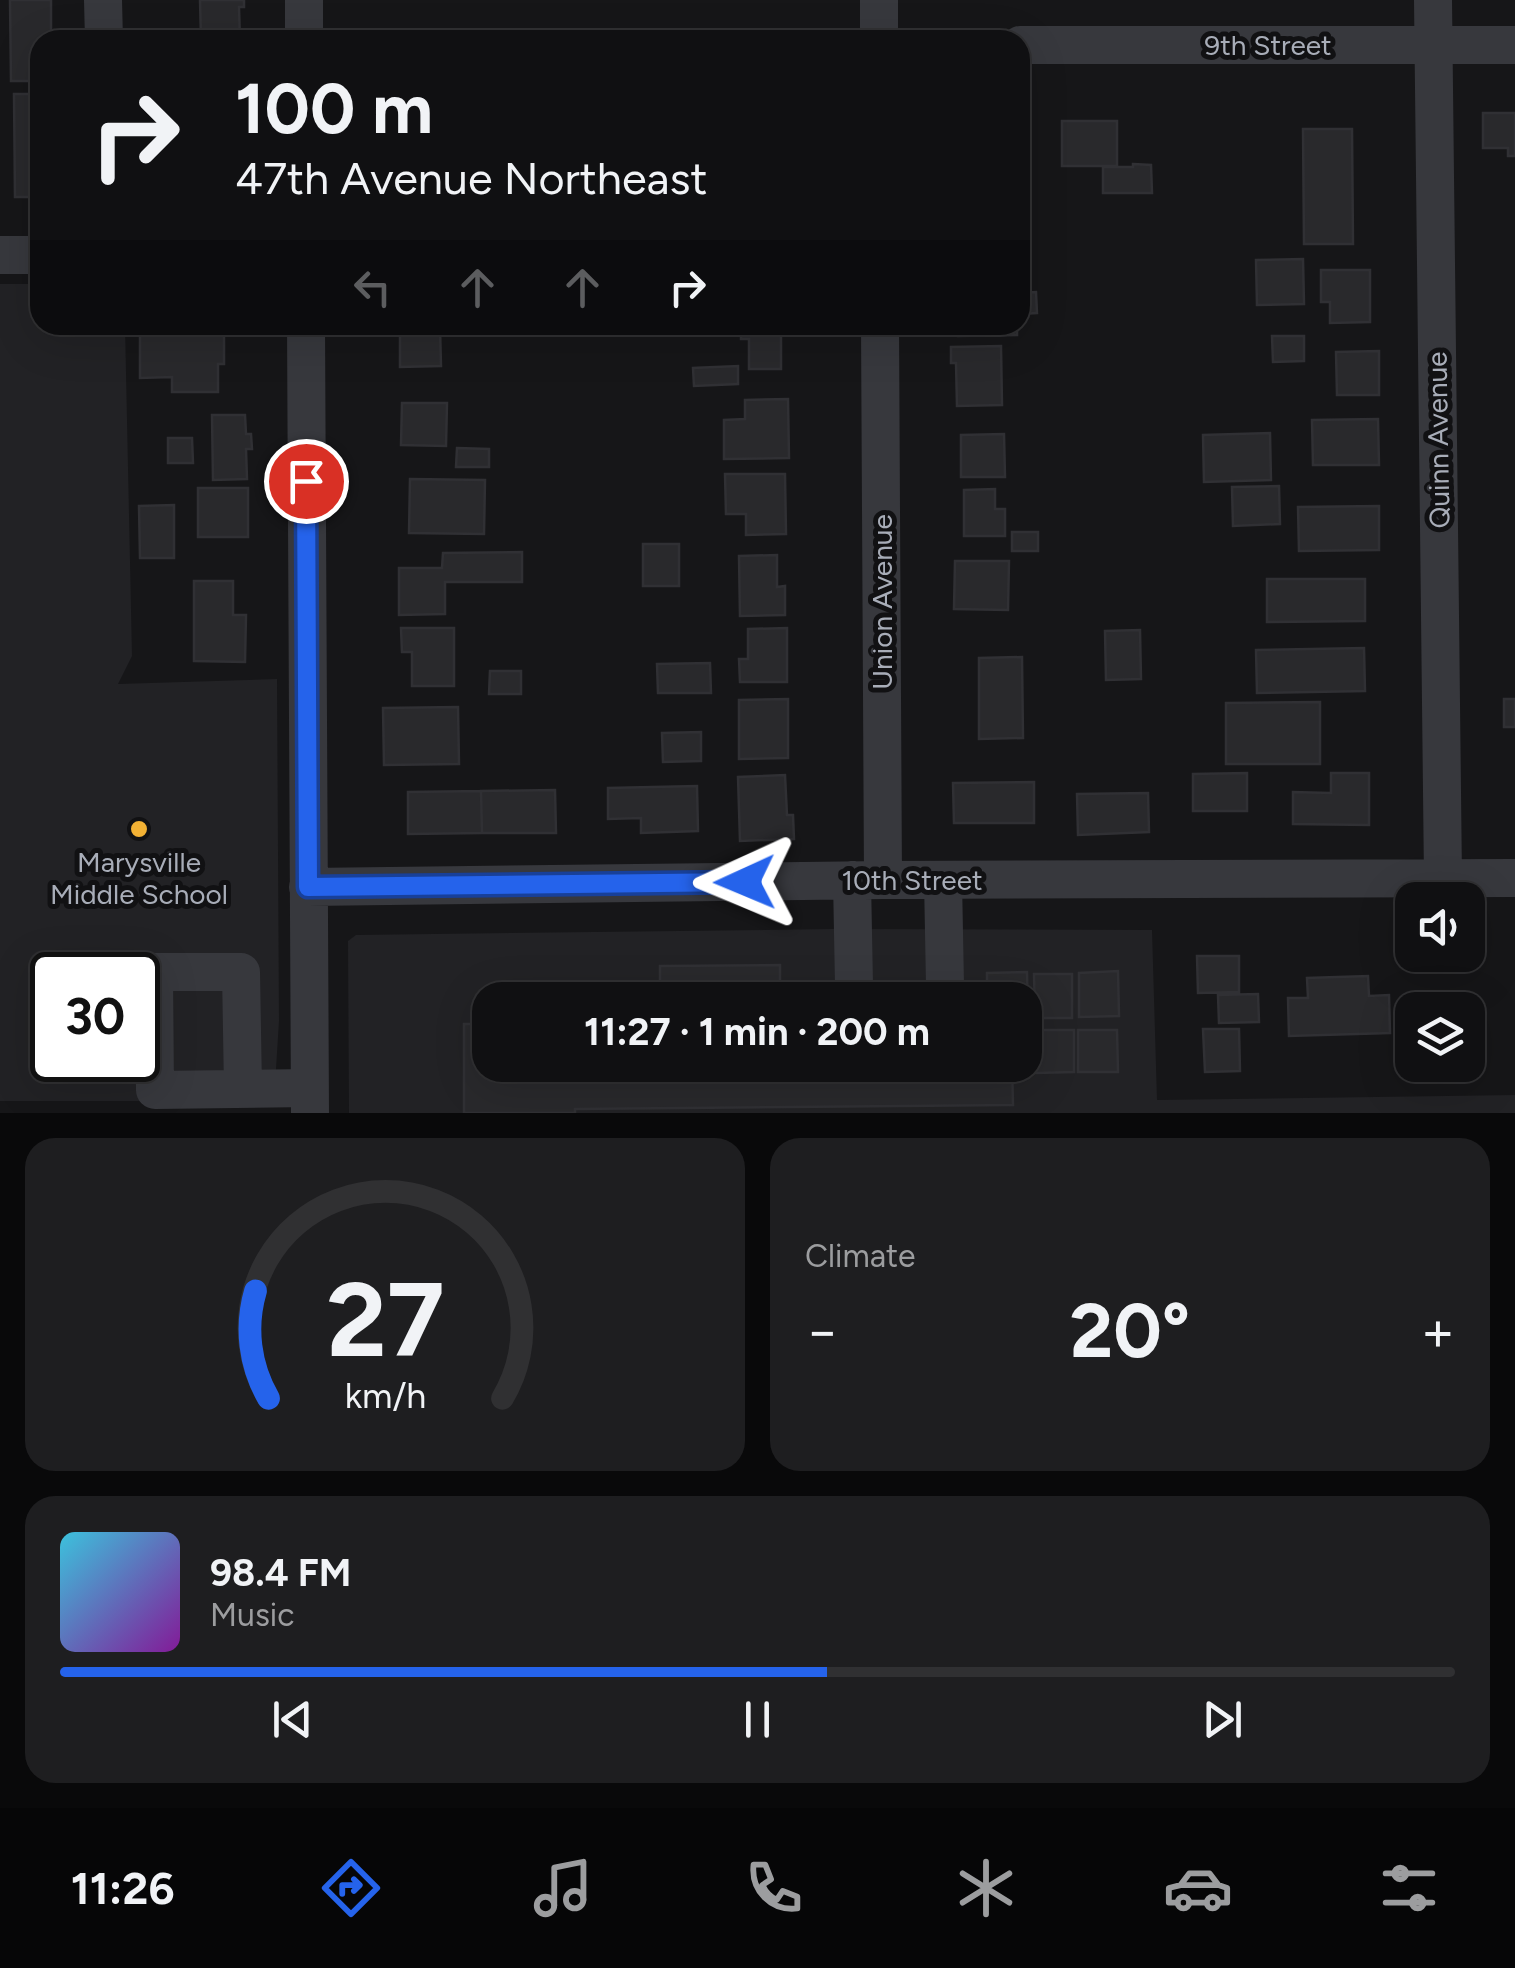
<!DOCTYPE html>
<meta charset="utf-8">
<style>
:root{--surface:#101012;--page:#1e1e20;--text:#f1f3f6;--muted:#9c9d9f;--line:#303032;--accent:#2563eb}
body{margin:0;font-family:Figtree,sans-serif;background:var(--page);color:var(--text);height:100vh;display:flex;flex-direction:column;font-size:38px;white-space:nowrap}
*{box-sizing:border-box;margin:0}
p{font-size:32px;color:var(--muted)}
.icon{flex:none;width:55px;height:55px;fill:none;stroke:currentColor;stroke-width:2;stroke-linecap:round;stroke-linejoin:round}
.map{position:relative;height:1113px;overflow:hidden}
.drawer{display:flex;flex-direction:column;gap:25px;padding:25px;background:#09090a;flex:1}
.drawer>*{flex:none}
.top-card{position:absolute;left:30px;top:30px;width:1000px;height:305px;border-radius:30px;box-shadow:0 10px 40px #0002,0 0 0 2px var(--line);background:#101012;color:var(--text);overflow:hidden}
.buttons{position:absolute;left:1395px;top:882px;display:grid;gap:20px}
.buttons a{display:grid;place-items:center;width:90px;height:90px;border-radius:20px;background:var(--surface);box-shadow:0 10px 40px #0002,0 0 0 2px var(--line);font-size:50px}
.speed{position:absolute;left:30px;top:952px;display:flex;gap:20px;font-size:50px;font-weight:700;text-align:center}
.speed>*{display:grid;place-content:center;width:130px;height:130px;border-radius:50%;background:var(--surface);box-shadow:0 10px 40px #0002,0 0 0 2px var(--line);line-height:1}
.speed .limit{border:5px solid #111;border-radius:15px;background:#fff;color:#111}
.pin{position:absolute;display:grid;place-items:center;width:85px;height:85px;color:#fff;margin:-42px;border:5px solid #fff;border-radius:50%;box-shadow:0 2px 10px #0007}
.me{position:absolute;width:110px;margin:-55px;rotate:269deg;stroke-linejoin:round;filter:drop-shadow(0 0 8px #0008)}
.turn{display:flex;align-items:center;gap:35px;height:210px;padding:0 40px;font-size:45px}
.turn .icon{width:130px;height:130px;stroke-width:2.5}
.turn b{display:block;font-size:70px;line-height:85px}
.lanes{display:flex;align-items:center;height:95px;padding:0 40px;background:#0003;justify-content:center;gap:50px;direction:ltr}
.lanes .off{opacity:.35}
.big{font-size:75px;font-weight:700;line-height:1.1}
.drawer .widget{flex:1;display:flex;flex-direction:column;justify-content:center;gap:15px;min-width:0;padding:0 35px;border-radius:30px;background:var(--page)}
.drawer .dial{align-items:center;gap:0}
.dial svg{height:260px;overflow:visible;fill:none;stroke:var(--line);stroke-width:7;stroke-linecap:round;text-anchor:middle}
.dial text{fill:var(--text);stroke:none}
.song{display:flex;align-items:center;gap:30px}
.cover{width:120px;height:120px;border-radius:15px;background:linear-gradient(135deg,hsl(190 70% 55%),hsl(290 70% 35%))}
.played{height:10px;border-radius:5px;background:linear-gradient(90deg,var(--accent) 55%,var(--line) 55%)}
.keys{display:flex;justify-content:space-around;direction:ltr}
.heat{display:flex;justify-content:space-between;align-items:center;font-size:55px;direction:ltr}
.drawer .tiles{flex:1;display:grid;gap:25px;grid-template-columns:1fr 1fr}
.widget:last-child{grid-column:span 2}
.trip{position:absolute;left:472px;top:982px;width:570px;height:100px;border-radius:30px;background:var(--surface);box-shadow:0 10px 40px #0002,0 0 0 2px var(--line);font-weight:700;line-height:100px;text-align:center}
.tabs{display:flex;height:160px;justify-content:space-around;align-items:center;background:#060607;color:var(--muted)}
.tabs .icon{width:70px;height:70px}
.tabs .selected{color:var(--accent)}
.tabs b{font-size:45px;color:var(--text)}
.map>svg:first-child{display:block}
</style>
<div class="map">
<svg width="1515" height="1113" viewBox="0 0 1515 1113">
<rect width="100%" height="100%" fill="#161618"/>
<path fill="#222225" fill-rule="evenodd" d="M0,284H40V325H125L132,656L118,684L277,679L279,1021L274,1101H0ZM52,975H138V1060H52Z
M834,929L1152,930L1157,1100L1515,1095V1113H349L348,941L356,935ZM490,1000H1025V1065H490Z"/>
<path fill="#29292c" stroke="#303034" stroke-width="2.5" d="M10,0H51V40H40V81H11Z
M200,0H244V7H239L240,40H201Z
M14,94H40V197H15Z
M1483,113H1515V156H1508V148H1483Z
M1062,121H1117V166H1062Z
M1303,129H1352L1353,244H1304Z
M1133,164L1151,165L1152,193H1103V167H1133Z
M1020,223H1029L1028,254H1020Z
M1303,259L1304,304L1257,305L1256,260Z
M1321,270H1370V322L1330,323V302H1321Z
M1036,292L1037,313L1020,314V293Z
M167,325H224V364H218V392H172V377L140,378V335H167Z
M400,325H460V326L440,327L441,366L400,367Z
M470,325H503V331L470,332Z
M741,325H781V369H749V339H741Z
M957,325H1017V335L958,336Z
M1272,336H1304V361L1273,362Z
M1001,346L1002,405L957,406L956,363H951V347Z
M1379,351V395H1337L1336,352Z
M738,366V384L694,386L693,368Z
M788,399L789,458L724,459V420L745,419V400Z
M402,403H447L446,446L401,445Z
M212,415H245L246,434H251L252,449H246L247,479L213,480Z
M1378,419L1379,465H1313L1312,420Z
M1270,433L1271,480L1204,482L1203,435Z
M1004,434L1005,477H961V435Z
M168,438H192L193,463H168Z
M457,448L489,449V467H456Z
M725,474H785L786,534L746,535V514H726Z
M410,479L485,480L484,534L409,533Z
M1279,486L1280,524L1233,526L1232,487Z
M198,488H248V537H198Z
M995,489V509H1005V536H964V490Z
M174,505V558H140L139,506Z
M1379,506V550L1299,551L1298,507Z
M1012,532H1038V551H1012Z
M643,544H679V586H643Z
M522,552V582H445V614L399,615V568H442L443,553Z
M777,555V587L785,586V615L740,616L739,556Z
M955,561H1009L1008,610L954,609Z
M1267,579H1365V621L1267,622Z
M194,581H233V615H246L245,662L194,661Z
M401,628H454V686H412V652H402Z
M787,628V682H740L739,659H748V629Z
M1140,630L1141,679L1106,680L1105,631Z
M1364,648L1365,691L1257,693L1256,650Z
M1022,657L1023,738L979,739V658Z
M710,663L711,693H658L657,664Z
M490,671H521V694H489Z
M788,699V758L739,759V700Z
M1504,699H1515V727H1504Z
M1320,702V764H1226V703Z
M458,707L459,764L384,765L383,708Z
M701,732V761L663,762L662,733Z
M1247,773V811H1193V774Z
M1331,773H1369V825L1293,824V792L1331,793Z
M785,775L787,815H793L794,839L740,841L738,777Z
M1034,782V823H954L953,783Z
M697,786L698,831L641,833V818L608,819V788Z
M555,790L556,833H482L481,791Z
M481,791L482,833L408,834V792Z
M1148,793L1149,832L1078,835L1077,794Z
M1197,956H1239V992L1198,993Z
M780,965V1000H660V966Z
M1118,971L1119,1016L1079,1017V973Z
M1027,972L1028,1018H1025V1000H987V973Z
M1034,974H1072V1018H1035Z
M1368,976L1369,996L1389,995L1390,1033L1289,1036L1288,998H1308L1307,978Z
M1258,994L1259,1022L1219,1023L1218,995Z
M464,1024H490V1065H1012L1013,1105L575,1109V1113H464Z
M1203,1029H1239L1240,1071L1205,1072Z
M1036,1030H1074V1072L1036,1073Z
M1078,1030H1117L1118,1072H1078Z"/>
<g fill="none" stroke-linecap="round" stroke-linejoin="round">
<path stroke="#37383d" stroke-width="38" d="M103,0L104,40
M304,0V40
M879,0V40
M1433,0L1443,879
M1020,45H1515
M0,255H40
M306,325L310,1113
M880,325L883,880
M852,880L854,985
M943,880L945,985
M308,887L883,880L1515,878
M243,1089L241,972H154L155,1090L309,1088"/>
</g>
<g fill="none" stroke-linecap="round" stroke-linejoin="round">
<g stroke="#184099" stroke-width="25">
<path id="route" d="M306,481L308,887L745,882"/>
</g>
<use href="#route" stroke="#2563eb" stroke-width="18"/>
</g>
<circle fill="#f2b134" stroke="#111113" stroke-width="4" cx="139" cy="829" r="10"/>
<g text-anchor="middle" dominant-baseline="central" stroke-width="10" stroke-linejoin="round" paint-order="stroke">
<g font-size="28" fill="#a8adb8" stroke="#111113">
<text x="1268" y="45">9th Street</text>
<text transform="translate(1438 440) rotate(-91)">Quinn Avenue</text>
<text transform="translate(882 602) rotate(-90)">Union Avenue</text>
<text x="912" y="880">10th Street</text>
</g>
<g font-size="28" fill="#a8adb8" stroke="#111113">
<text x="139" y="862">Marysville<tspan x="139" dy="32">Middle School</tspan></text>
</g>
</g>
</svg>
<div class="buttons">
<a><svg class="icon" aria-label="sound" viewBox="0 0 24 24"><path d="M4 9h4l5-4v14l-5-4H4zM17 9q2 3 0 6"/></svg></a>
<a><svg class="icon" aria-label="layers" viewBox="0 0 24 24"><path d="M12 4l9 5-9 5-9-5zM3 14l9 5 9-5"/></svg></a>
</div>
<div class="speed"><div class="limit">30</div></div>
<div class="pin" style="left:306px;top:481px;background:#d93025"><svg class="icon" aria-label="arrive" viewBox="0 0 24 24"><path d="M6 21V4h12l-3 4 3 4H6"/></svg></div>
<svg class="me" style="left:745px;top:882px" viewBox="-20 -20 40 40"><path d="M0-17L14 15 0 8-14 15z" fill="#2563eb" stroke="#fff" stroke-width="4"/></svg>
<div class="trip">11:27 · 1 min · 200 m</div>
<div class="top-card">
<div class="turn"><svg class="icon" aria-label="right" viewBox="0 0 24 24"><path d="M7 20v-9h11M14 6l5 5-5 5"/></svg><div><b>100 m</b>47th Avenue Northeast</div></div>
<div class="lanes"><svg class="icon off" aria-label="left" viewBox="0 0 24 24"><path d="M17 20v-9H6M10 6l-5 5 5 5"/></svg><svg class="icon off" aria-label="ahead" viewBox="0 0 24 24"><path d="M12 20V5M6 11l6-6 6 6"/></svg><svg class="icon off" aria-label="ahead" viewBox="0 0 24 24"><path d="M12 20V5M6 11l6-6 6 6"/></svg><svg class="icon" aria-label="right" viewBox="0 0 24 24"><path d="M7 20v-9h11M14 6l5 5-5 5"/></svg></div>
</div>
</div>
<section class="drawer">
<div class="tiles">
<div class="widget dial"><svg viewBox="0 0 100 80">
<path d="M14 69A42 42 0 1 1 86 69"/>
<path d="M14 69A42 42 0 0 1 10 36" stroke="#2563eb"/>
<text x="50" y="56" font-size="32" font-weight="700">27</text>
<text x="50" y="72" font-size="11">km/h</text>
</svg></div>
<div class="widget"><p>Climate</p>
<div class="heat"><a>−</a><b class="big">20°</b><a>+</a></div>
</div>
<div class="widget">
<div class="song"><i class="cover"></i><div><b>98.4 FM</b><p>Music</p></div></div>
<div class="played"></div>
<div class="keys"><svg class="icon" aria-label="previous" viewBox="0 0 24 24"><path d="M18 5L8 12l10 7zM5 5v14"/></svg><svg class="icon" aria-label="pause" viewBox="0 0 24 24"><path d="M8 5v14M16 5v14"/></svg><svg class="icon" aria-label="next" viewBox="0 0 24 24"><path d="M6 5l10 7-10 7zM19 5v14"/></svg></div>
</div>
</div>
</section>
<nav class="tabs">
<b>11:26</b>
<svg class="icon selected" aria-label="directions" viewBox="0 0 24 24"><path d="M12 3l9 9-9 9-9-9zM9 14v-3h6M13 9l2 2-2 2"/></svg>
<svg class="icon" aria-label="music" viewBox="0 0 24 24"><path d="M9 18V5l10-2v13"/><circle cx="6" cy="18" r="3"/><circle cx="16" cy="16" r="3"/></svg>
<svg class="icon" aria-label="phone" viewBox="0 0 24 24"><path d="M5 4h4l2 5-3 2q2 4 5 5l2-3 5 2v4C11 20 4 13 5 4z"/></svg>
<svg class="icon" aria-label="climate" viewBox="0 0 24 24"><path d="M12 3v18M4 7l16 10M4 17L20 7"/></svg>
<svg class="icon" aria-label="car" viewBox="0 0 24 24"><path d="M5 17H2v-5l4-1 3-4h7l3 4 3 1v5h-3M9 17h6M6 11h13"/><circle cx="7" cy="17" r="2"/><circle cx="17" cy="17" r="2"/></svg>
<svg class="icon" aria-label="filters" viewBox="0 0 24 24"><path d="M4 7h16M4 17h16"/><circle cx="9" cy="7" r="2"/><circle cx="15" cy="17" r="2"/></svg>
</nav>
